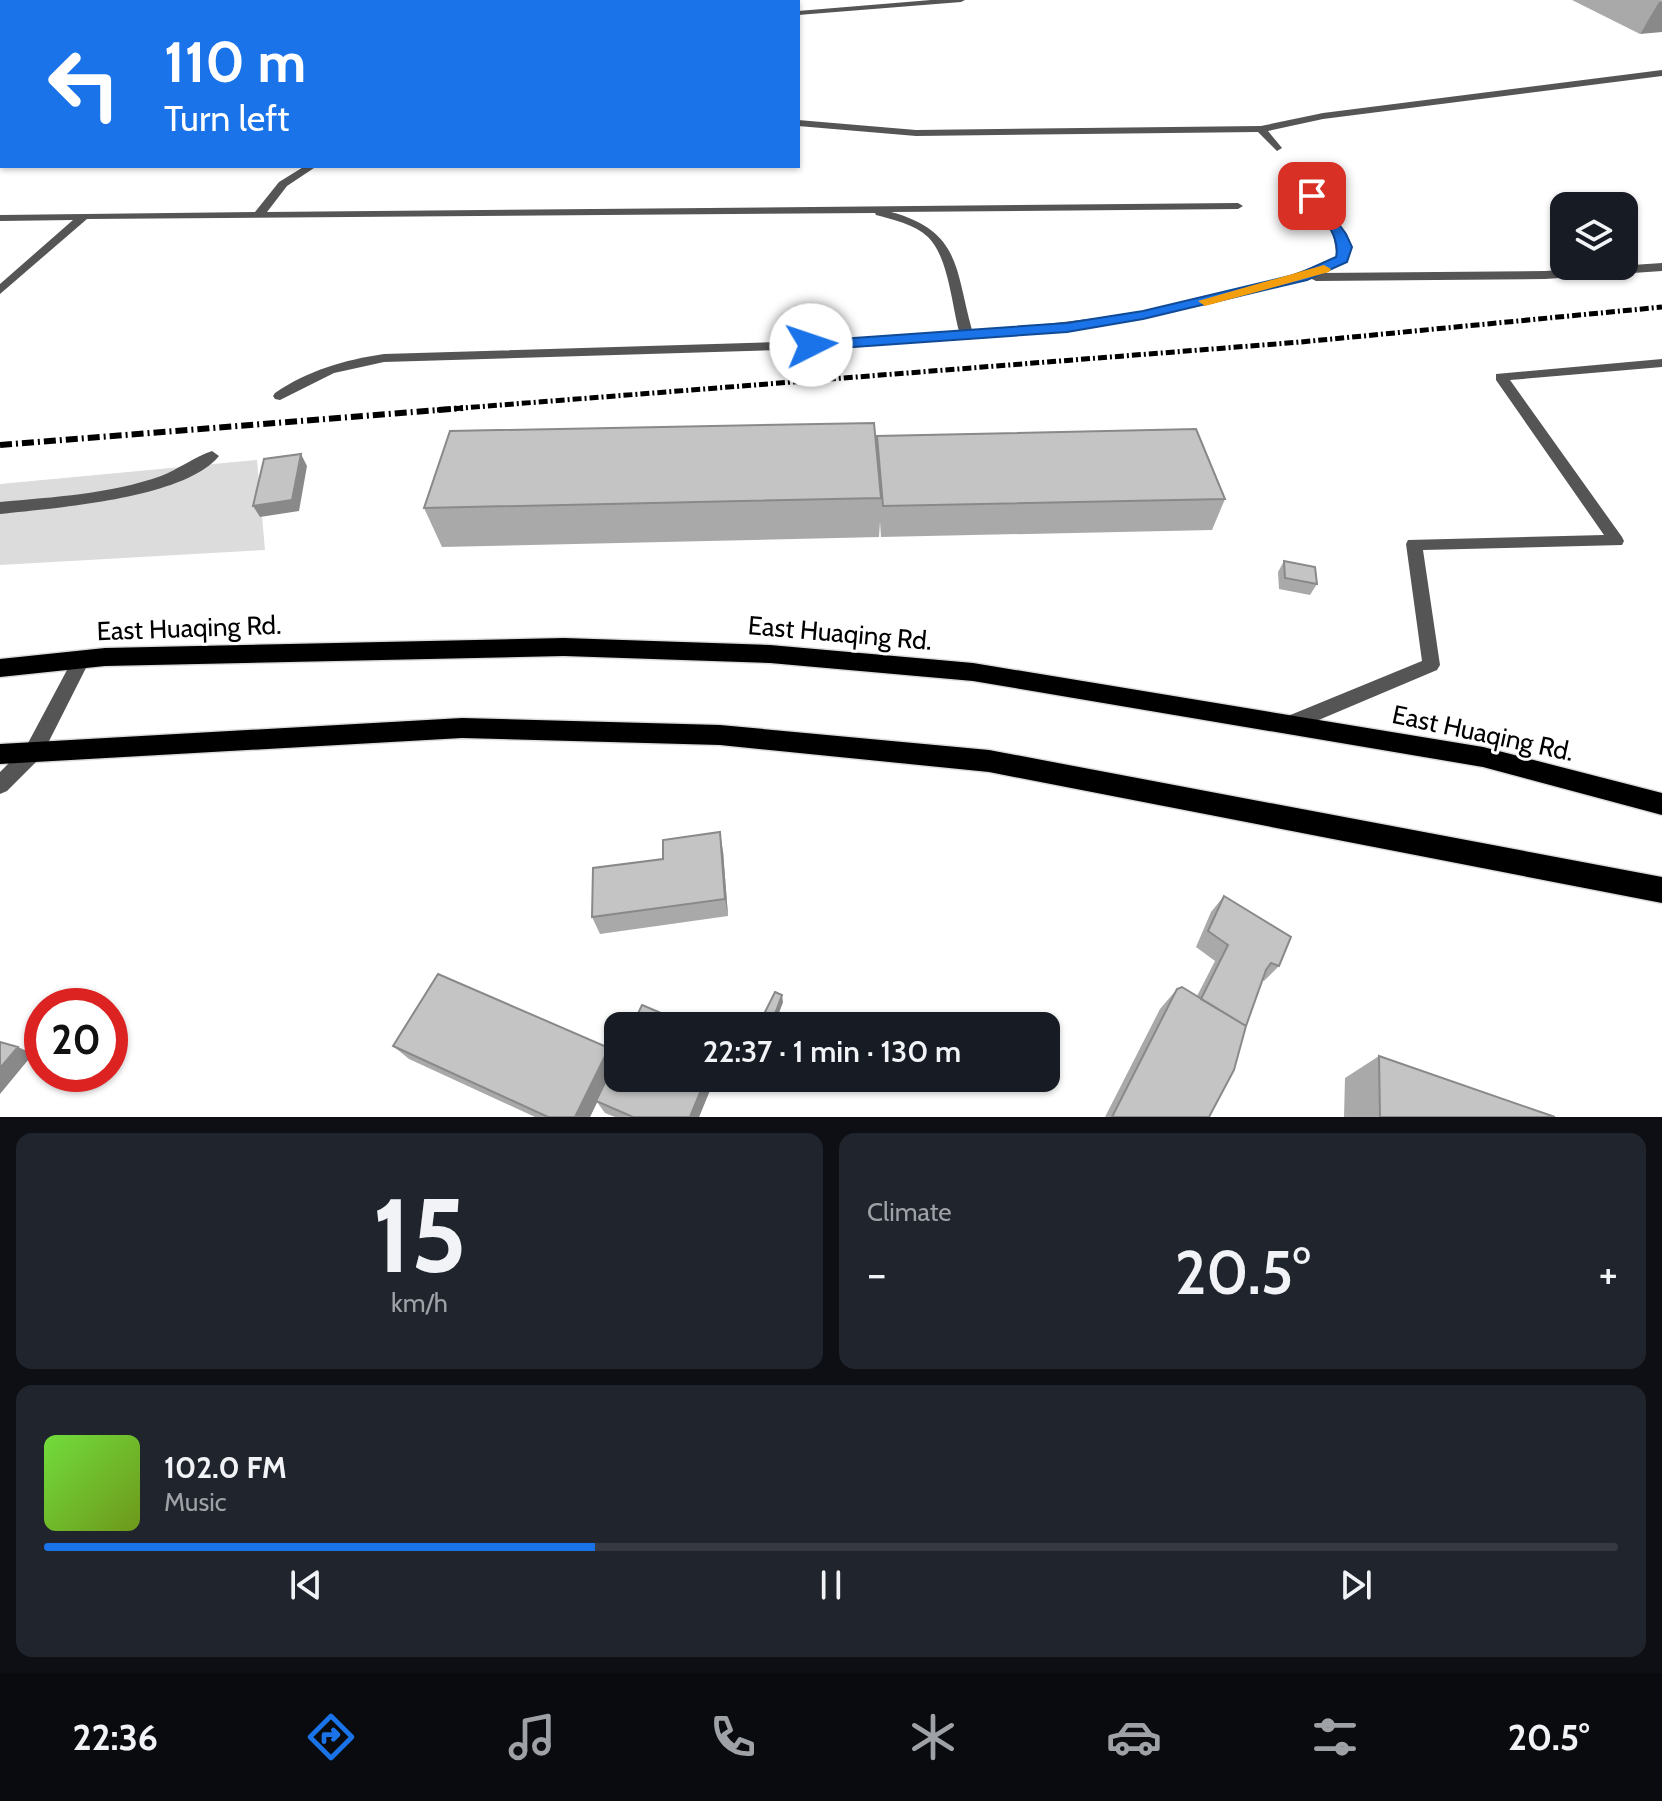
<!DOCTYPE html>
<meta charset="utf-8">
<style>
:root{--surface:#171b24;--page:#20242c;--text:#f1f3f6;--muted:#9ea1a6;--line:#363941;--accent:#1a73e8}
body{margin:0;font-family:Cabin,sans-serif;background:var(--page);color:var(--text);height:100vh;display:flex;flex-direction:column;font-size:30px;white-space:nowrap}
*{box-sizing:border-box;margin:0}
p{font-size:26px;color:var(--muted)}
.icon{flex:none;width:44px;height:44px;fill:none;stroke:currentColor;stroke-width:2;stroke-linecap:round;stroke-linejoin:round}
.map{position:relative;height:1117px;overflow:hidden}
.drawer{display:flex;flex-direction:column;gap:16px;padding:16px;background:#0d0f14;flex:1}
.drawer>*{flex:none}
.top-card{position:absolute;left:0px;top:0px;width:800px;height:168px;box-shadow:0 2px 6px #0004;background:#1a73e8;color:#fff;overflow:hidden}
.tools{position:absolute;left:1550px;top:192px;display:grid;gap:16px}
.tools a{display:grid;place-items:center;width:88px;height:88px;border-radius:16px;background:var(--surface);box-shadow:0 2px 6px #0004;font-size:40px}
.speed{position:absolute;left:24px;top:988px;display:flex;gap:16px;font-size:40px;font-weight:700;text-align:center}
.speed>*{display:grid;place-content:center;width:104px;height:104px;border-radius:50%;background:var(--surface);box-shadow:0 2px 6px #0004;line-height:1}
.speed .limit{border:12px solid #d22;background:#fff;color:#111}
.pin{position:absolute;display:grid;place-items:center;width:68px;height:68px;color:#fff;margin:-34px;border-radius:16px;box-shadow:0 4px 12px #0006}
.me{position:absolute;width:88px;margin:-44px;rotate:86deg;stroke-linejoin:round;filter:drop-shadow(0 0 6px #0008)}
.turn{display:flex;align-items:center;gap:28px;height:168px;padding:0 32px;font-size:36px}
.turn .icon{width:104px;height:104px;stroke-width:2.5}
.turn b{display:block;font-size:56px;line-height:68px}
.big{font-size:60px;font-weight:600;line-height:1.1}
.drawer .card{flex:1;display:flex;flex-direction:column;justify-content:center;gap:12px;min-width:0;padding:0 28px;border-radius:16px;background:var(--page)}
.drawer .dial{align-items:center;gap:0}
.dial b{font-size:104px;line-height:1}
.song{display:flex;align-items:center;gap:24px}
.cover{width:96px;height:96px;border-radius:12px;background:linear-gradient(135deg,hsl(100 70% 55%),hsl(80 70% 35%))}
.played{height:8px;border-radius:4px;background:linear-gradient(90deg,var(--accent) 35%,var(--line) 35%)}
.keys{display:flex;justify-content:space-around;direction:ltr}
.heat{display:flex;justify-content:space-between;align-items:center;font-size:44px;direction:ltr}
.drawer .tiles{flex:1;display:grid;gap:16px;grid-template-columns:1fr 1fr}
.card:last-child{grid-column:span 2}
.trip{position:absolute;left:604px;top:1012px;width:456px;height:80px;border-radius:16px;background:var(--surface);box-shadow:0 2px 6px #0004;font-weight:600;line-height:80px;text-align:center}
.tab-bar{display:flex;height:128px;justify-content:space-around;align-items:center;background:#090b0e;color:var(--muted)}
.tab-bar .icon{width:56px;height:56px}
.tab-bar .selected{color:var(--accent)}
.tab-bar b{font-size:36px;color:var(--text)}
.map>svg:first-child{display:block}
</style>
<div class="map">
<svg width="1662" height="1117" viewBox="0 0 1662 1117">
<rect width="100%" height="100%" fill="#fff"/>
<path fill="#dcdcdc" d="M257,460L265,550L0,565V484Z"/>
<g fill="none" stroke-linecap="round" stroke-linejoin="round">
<g stroke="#dbdbdb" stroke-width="3">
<path id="primary" d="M564,638L770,645L973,663L1483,747L1662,793V815L1483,767L973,681L770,663L564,656L105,666L0,677V659L105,648Z
M462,718L720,725L989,750L1662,877V903L989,772L720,745L462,738L0,764V744Z"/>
</g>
<path fill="#555" fill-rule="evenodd" d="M931,0H965L961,2L798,15V11Z
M1662,70V76L1323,119L1268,131L1282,148L1277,151L1258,132L916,136L798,126V120L916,130L1261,126L1323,113Z
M0,138H2V144H0Z
M305,166H317L287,186L267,212L1238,203L1243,206L1238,209L891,212C961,231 955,269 972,330C1089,322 1229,304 1337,257L1333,234L1307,196L1312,193L1316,194C1331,213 1356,236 1347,261L1320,273L1545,271L1662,263V271L1545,279L1316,281L1310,278L1211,304L1067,331L811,349L384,362L334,373L280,400L275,399L273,396L275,393C309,370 344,360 384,354L811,341L959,331C952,305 948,256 928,237C914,224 894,220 876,215L875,213L87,219L0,294V284L73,220L0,221V215L255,212L279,182Z
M212,451L219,456C184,499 54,508 0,514V502C54,497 110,494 161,476C179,469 194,457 212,451Z"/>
<path fill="#555" fill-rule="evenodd" d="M1662,359V367L1510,380L1622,537L1624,541L1622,545L1423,550L1440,665L1437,670L1295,730L1289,732L1283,730L1280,724L1283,718L1422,661L1406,544L1408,540L1604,535L1496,380V374Z"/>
<path fill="#555" fill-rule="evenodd" d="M81,653L87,655L90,660L41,757L7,791L0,794V772L27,745L75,655Z"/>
<use href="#primary" fill="#000" fill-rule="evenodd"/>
<path stroke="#000" stroke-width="5" stroke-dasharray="9 3 2 3" stroke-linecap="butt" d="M437,410L1301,342L1662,307"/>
<path stroke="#000" stroke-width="6" stroke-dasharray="12 4 2 4" stroke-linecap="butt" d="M0,445L463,408"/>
</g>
<path fill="#a9a9a9" d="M1572,0H1662L1640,34Z
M0,66H2V133H0Z
M877,436L1225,499L1212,530L881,537L880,522L879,537L442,547L424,508L876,447Z
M1284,561L1317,584L1310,595L1279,589L1278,572Z
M723,851L728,916L600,934L592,917Z
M1224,896L1279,966L1264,981L1262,980L1209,1117H1105L1160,1009L1177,989L1197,996L1215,961L1196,947L1211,912Z
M783,1002L774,1026H763L762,1018Z
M393,1046L618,1078H715L699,1117H615L605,1113L597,1102L590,1117H535L409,1059Z
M1379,1056L1555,1117H1344L1345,1078Z"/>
<path fill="#898989" d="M1662,1V32L1640,34L1659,2Z
M301,454L307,466L299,511L260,517L253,506Z
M720,832L723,851L728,916L725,899Z
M782,995L783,1002L774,1026H772V1022Z
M18,1047L33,1054L0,1094V1068Z
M609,1048L617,1061L590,1117H575Z
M706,1078H715L699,1117H690Z"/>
<path fill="#c4c4c4" stroke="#898989" stroke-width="2" d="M0,66H2V108H0Z
M874,423L881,498L424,508L450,431Z
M1196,429L1225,499L883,506L877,436Z
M301,454L292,500L253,506L264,459Z
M1284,561L1315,567L1317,584L1285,578Z
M720,832L725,899L592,917L593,868L663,859V840Z
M1224,896L1291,937L1279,966L1271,963L1266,970L1246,1026L1201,999L1228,945L1208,931Z
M438,974L609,1048L575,1117H548L393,1046Z
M1182,987L1246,1026L1234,1070L1209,1117H1112L1177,989Z
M775,992L782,995L772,1022L762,1018Z
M642,1005L692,1026H632Z
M0,1042L18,1047L0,1068Z
M618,1056V1078H706L690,1117H633L596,1101Z
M1379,1056L1555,1117H1380Z"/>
<path fill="#1a73e8" stroke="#114b97" stroke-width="2" d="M1312,193L1317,194L1346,234L1352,247L1347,262L1307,280L1143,319L1067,332L811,350L804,345L811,341L1067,323L1143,311L1298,274L1336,257C1341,234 1319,214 1306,196Z"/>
<path fill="#f59e0b" d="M1324,265L1331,269L1329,272L1205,306L1198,301Z"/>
<g text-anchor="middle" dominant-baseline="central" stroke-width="6" stroke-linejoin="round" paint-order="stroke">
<g font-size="26" fill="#000" stroke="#fff">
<text transform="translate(189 628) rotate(-2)">East Huaqing Rd.</text>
<text transform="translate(840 633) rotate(5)">East Huaqing Rd.</text>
<text transform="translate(1483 733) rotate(12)">East Huaqing Rd.</text>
</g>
</g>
</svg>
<div class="tools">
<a><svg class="icon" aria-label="layers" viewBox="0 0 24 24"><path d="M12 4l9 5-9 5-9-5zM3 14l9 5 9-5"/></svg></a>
</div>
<div class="speed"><div class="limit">20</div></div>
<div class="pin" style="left:1312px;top:196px;background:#d93025"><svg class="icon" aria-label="arrive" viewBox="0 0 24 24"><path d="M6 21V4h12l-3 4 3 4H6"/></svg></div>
<svg class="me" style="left:811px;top:345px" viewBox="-20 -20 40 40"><circle r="19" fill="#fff"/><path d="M0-13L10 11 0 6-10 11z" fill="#1a73e8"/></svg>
<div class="trip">22:37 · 1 min · 130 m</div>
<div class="top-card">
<div class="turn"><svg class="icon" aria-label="left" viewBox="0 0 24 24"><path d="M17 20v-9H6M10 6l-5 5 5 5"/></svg><div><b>110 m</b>Turn left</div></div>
</div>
</div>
<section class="drawer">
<div class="tiles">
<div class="card dial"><b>15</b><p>km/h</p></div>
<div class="card"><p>Climate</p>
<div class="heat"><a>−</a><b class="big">20.5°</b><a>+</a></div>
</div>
<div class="card">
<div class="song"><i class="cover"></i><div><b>102.0 FM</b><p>Music</p></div></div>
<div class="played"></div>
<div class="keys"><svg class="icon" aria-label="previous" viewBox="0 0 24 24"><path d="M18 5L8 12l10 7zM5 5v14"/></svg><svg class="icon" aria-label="pause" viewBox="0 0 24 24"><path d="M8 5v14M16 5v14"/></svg><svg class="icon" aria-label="next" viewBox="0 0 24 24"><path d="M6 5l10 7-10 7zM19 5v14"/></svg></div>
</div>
</div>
</section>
<nav class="tab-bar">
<b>22:36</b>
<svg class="icon selected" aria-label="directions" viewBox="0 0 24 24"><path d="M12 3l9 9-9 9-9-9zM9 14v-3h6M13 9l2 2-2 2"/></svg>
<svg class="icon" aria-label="music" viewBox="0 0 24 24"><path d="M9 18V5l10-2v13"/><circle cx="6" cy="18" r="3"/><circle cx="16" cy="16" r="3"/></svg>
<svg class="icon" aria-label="phone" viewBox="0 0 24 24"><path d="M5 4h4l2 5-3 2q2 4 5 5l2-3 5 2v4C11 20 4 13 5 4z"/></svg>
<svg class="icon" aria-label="climate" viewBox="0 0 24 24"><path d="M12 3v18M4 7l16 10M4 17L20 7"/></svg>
<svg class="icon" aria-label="car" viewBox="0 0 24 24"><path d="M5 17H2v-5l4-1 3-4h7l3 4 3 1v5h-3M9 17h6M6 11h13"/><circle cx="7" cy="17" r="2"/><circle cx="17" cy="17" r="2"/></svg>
<svg class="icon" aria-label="filters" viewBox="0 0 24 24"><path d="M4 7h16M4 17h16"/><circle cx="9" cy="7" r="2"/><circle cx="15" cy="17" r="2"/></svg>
<b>20.5°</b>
</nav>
